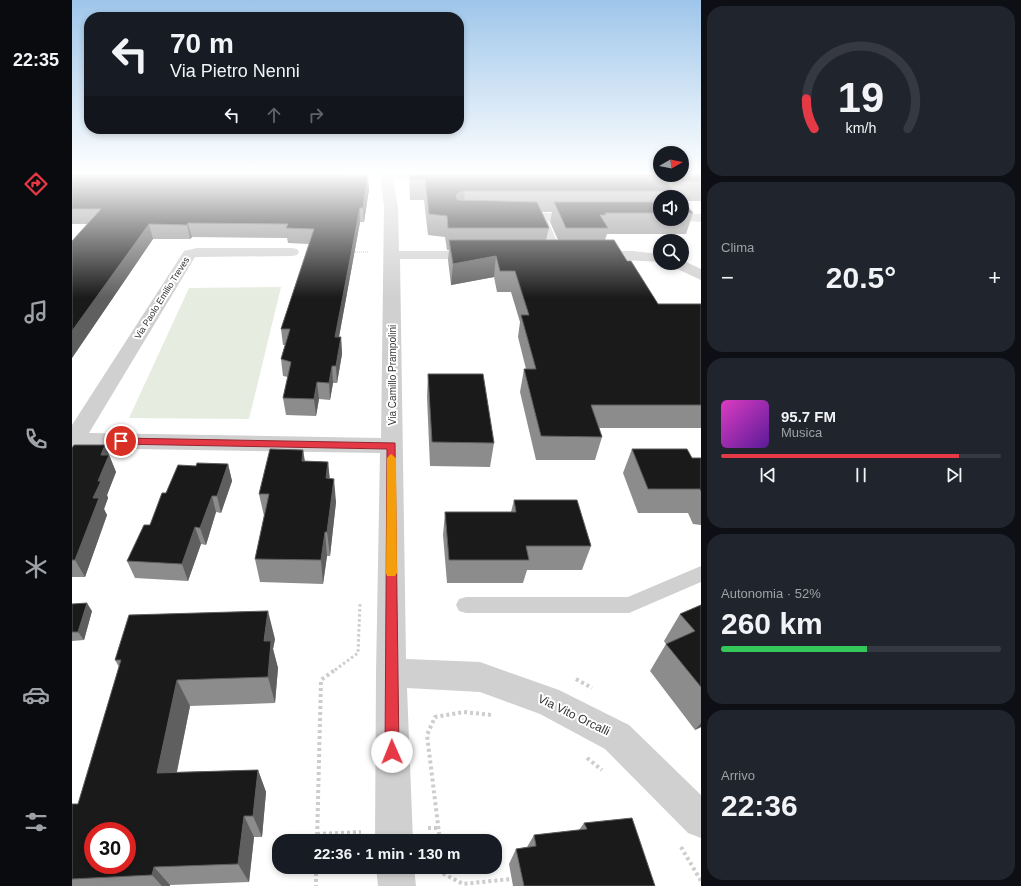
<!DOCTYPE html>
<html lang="it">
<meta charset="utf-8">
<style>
:root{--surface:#171b24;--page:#20242c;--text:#f1f3f6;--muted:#9ea1a6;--line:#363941;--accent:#e63946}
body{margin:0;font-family:Helvetica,sans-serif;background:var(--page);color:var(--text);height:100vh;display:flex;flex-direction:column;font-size:15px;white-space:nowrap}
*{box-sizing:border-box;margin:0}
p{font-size:13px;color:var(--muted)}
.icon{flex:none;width:22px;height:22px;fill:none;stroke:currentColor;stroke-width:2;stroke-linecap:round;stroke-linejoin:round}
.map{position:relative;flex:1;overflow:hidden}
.details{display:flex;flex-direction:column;gap:6px;padding:6px;background:#0d0f14;width:320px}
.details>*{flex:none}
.top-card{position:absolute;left:12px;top:12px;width:380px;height:122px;border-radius:16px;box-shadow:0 2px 6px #0003;background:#171b24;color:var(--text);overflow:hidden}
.needle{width:26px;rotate:81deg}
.buttons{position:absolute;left:581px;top:146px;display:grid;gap:8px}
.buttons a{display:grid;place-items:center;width:36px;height:36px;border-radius:50%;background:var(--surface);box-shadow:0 2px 6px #0003;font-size:20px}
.speed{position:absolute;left:12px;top:822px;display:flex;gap:8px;font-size:20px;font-weight:700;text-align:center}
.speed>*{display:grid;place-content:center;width:52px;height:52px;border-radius:50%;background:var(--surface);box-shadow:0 2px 6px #0003;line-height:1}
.speed .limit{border:6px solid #d22;background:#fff;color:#111}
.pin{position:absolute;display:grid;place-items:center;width:34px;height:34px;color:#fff;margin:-17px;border:2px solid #fff;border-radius:50%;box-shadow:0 1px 4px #0007}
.me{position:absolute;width:44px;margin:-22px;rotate:359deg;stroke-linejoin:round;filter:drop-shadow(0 0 3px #0008)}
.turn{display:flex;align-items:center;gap:14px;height:84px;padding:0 20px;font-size:18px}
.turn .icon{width:52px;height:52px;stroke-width:2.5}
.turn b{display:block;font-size:28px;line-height:34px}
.lanes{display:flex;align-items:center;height:38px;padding:0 20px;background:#0003;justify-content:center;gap:20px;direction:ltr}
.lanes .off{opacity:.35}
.big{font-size:30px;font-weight:800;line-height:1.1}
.details .card{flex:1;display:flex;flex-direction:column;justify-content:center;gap:6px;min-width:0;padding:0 14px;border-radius:16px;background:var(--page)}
.details .dial{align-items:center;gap:0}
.dial svg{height:104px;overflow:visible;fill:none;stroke:var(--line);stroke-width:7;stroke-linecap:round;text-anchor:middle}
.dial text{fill:var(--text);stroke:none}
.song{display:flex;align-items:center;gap:12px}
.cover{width:48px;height:48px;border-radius:6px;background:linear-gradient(135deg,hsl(310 70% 55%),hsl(270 70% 35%))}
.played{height:4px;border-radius:2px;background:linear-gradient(90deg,var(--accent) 85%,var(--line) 85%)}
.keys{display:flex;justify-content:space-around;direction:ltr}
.heat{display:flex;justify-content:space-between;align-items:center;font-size:22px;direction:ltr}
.charge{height:6px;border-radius:3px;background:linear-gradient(90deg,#34c759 52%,var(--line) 0)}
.trip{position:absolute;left:200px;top:834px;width:230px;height:40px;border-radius:16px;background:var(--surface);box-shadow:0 2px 6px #0003;font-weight:800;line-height:40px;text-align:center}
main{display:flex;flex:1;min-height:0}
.tabs{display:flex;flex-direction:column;width:72px;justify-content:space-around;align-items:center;background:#090b0e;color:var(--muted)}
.tabs .icon{width:28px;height:28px}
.tabs .current{color:var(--accent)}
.tabs b{font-size:18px;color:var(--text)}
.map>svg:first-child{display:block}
</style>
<main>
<nav class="tabs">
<b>22:35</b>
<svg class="icon current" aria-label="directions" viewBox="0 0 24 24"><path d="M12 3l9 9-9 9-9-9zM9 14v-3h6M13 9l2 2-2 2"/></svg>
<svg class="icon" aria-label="music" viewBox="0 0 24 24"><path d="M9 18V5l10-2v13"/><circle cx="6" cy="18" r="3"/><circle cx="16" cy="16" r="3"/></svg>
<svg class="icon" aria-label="phone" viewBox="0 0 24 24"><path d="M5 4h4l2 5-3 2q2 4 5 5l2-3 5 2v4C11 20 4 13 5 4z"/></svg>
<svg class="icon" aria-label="climate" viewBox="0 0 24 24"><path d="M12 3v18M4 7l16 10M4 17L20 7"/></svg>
<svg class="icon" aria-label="car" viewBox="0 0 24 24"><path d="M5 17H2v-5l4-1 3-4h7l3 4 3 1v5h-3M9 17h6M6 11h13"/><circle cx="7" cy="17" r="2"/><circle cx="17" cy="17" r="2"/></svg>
<svg class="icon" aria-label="filters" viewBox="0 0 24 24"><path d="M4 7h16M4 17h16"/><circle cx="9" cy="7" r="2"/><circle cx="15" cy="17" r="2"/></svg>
</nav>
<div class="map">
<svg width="629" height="886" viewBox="0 0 629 886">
<rect width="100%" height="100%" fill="#fff"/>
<path fill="#e6ecdf" d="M209,287L177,419L57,418L117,288Z"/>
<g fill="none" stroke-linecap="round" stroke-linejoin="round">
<path stroke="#cdcdcd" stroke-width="1.5" stroke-dasharray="1 1" stroke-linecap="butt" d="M281,252H296"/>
<path stroke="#cdcdcd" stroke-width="3" stroke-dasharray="2.5 2.5" stroke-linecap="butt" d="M263,670L286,653L288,604"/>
<path stroke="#cdcdcd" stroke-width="4" stroke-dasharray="3 3" stroke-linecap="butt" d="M504,679L520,688
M515,758L530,770
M356,828H367
M245,834L289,832
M245,841L249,680L264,669
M368,841L355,735L363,717L392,712L420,715
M609,847L629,881
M244,867V886
M371,867L372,874L391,884L439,879"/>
<path fill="#d0d0d0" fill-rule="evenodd" d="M629,566V582L557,613H394L387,611L384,605L387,599L394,597H556Z"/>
<path fill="#d0d0d0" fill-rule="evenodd" d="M308,174H370L372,176L366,180L321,179L326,207L327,251H405L410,252L412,255L410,258L405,259H328L334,659L408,662L487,690L557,725L629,795V838L616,833L533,749L468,714L408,692L335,688L341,841H303L304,673L308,453L0,448V425L112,251L125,248H220L225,249L227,252L225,255L220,256L123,257L17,433L309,438L312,207Z
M442,213H509L514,214L516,217L514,220L509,221H476L491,255L489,258H479L477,255L463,221L437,220L435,217L437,214Z
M610,213L629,214V222L605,220L610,219Z
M522,251H561L588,254V262L517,258L515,255L517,252Z
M610,260L629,269V280L599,266L596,263H610Z
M304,867H342L344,886H306Z"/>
</g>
<path fill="#8c8c8c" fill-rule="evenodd" d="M0,174H274V175L297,189L292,222H288L267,337H269L270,354L265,383H261L258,400L247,399L244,416L214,415L211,398L216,377L211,376L209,359L213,345H211L209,329L237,244L216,243L215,238L120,237L118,239H81L0,358V241L16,224H0Z
M337,174H629V201H611L621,213L614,234H535L533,240L555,261L586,304H629V428H527L530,437L523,460H464L448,392L452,369H454L446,337L448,322L439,292H425L422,277L379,285L376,260L377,250H375L373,237L356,235L352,200H338ZM588,197H610V219H588ZM470,212H480L478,222L486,240H474L477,228Z
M356,374L422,443L418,467L358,466L355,397Z
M33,445L44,472L35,495L36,498L32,509L35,515L13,577H0V448Z
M560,449L620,458H629V525L621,524L616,513H566L551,473Z
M231,450L233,461L256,462L258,479L264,502L258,556H255L251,584L188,582L183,559L192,516L187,494Z
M156,464L160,481L149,513L144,512L134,545L129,544L116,581L63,578L55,561L78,525L94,493L124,466Z
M442,500L519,546L510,570H455L451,583H375L371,535L373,512H439Z
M0,604L20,611L12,640L0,641Z
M629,605V727L623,730L578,671L594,644L592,641L608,614Z
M203,639L201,649L206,668L203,703L118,706L105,772L186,770L194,792L190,837H182L177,882L98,885V886H0V805L6,804L47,667L43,660Z
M512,823L583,886H441L437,864L444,849L455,847L462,835L507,830Z"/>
<path fill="#5f5f5f" d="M296,175L297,189L292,222L291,208Z
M393,191L391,212L384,197L386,193Z
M288,208V222L264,353L263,337Z
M116,223L120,237L118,239L115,225Z
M77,224L81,239L0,358V331Z
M424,256L422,277L379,285L381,264Z
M269,337L270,354L265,383L264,366Z
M260,366L261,383L258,400L257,383Z
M245,382L247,399L244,416L242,399Z
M33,445L44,472L35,495L36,498L32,509L35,515L13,577L3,560L26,481L29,455Z
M231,450L234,473L230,461Z
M256,462L258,485L254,478Z
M156,464L160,481L149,513L145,496Z
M262,479L264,502L258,556L255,532Z
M140,496L144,512L134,545L128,528Z
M123,527L129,544L116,581L110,564Z
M253,532L255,556L251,584L249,560Z
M15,603L20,611L12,640L6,632Z
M196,611L203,639L201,649L206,668L203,703L196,677L192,641Z
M105,680L118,706L100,795L85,773Z
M629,723V727L623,730Z
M186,770L194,792L190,837L181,816Z
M172,816L182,837L177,882L166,864Z
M82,867L98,885V886H90L80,875Z"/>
<path fill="#1a1a1a" stroke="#5f5f5f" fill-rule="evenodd" d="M0,174H273L272,175H296L291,208H288L263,337H269L264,366H260L257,383L245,382L242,399L211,398L219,362L209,359L218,329H209L242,229L214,228L216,224L116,223L115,225L77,224L0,331V241L29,209H0Z
M338,174H588V175H610V174H629V181L594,182L607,197H596L594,191H393L386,193L384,197L386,200L465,202L477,228H376L375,216L357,214L353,180H338Z
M610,200L621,213H610Z
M482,202H588V213H533L534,215H528L536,228H494Z
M377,240H542L555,261H559L586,304H629V405H519L530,437L469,436L452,369H464L449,315H457L443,271H428L424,256L381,264Z
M356,374H411L422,443L360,442Z
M2,445H33L29,455H37L26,481H29L21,498H27L3,560H0V448Z
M198,449L231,450L230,461L256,462L254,478L262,479L255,532H253L249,560L183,559L197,494H187Z
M560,449H615L620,458H629V491L628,489H576Z
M125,463L156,464L145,496H140L128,528L123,527L110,564L55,561L72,525H78L90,493H94L106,465L124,466Z
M442,500H505L519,546H454L457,560H377L373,512H444Z
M15,603L6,632H0V604Z
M629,605V687L594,644L623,631L608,614Z
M196,611L192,641H199L196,677L105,680L85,773L186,770L181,816H172L166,864L82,867L80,875L0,879V804H6L49,660H43L57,615ZM21,831H55V865H21Z
M560,818L583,886H452L444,849L464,846L462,835L515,829L512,823Z"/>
<linearGradient id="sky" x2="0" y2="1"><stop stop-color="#9ec6ea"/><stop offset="0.58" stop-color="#fff"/><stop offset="1" stop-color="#fff" stop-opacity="0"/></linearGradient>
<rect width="629" height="298" fill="url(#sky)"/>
<path fill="#e63946" stroke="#96252e" d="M49,438L323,443L327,752L325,756L320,758L315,756L313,752L315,449L46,444V439Z"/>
<path fill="#f59e0b" d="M319,454L324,458L325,573L323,576H315L314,573L315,458Z"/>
<g text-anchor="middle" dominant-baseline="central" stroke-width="4" stroke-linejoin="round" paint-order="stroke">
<g font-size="9" fill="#333" stroke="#fff">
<text transform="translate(90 298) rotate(-58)">Via Paolo Emilio Treves</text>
</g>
<g font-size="10" fill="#333" stroke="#fff">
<text transform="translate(320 375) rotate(-90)">Via Camillo Prampolini</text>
</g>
<g font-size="12" fill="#333" stroke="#fff">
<text transform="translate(502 715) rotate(26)">Via Vito Orcalli</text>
</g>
</g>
</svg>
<div class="buttons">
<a><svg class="needle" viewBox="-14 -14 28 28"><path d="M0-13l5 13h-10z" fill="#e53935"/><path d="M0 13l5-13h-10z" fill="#9ea1a6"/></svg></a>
<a><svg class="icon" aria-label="sound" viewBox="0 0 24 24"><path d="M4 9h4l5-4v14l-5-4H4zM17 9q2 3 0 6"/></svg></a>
<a><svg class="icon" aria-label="search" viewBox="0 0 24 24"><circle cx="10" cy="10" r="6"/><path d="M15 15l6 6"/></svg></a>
</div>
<div class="speed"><div class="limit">30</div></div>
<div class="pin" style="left:49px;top:441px;background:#d93025"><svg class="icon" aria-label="arrive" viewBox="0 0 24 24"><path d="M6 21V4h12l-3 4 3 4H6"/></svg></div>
<svg class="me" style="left:320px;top:752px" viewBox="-20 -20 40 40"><circle r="19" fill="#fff"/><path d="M0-13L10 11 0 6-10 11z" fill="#e63946"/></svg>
<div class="trip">22:36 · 1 min · 130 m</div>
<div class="top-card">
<div class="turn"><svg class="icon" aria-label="left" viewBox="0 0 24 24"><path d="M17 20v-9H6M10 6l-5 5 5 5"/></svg><div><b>70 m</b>Via Pietro Nenni</div></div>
<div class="lanes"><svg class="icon" aria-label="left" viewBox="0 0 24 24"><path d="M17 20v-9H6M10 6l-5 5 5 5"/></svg><svg class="icon off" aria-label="ahead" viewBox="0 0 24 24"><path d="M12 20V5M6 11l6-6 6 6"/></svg><svg class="icon off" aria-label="right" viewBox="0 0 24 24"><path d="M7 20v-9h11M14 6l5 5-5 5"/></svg></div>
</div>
</div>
<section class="details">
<div class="card dial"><svg viewBox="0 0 100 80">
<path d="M14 69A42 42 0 1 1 86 69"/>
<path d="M14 69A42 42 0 0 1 8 46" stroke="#e63946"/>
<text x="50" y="56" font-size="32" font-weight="700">19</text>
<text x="50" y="72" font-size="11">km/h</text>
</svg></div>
<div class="card"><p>Clima</p>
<div class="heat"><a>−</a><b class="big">20.5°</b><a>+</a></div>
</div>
<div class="card">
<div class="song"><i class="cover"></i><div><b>95.7 FM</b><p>Musica</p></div></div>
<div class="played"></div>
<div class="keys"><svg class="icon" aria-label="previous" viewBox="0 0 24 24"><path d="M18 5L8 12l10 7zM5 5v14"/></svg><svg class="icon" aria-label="pause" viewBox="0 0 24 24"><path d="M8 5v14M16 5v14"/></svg><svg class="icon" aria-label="next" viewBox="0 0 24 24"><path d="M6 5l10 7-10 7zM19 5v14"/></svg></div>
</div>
<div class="card"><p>Autonomia · 52%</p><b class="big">260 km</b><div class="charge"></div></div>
<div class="card"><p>Arrivo</p><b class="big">22:36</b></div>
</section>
</main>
